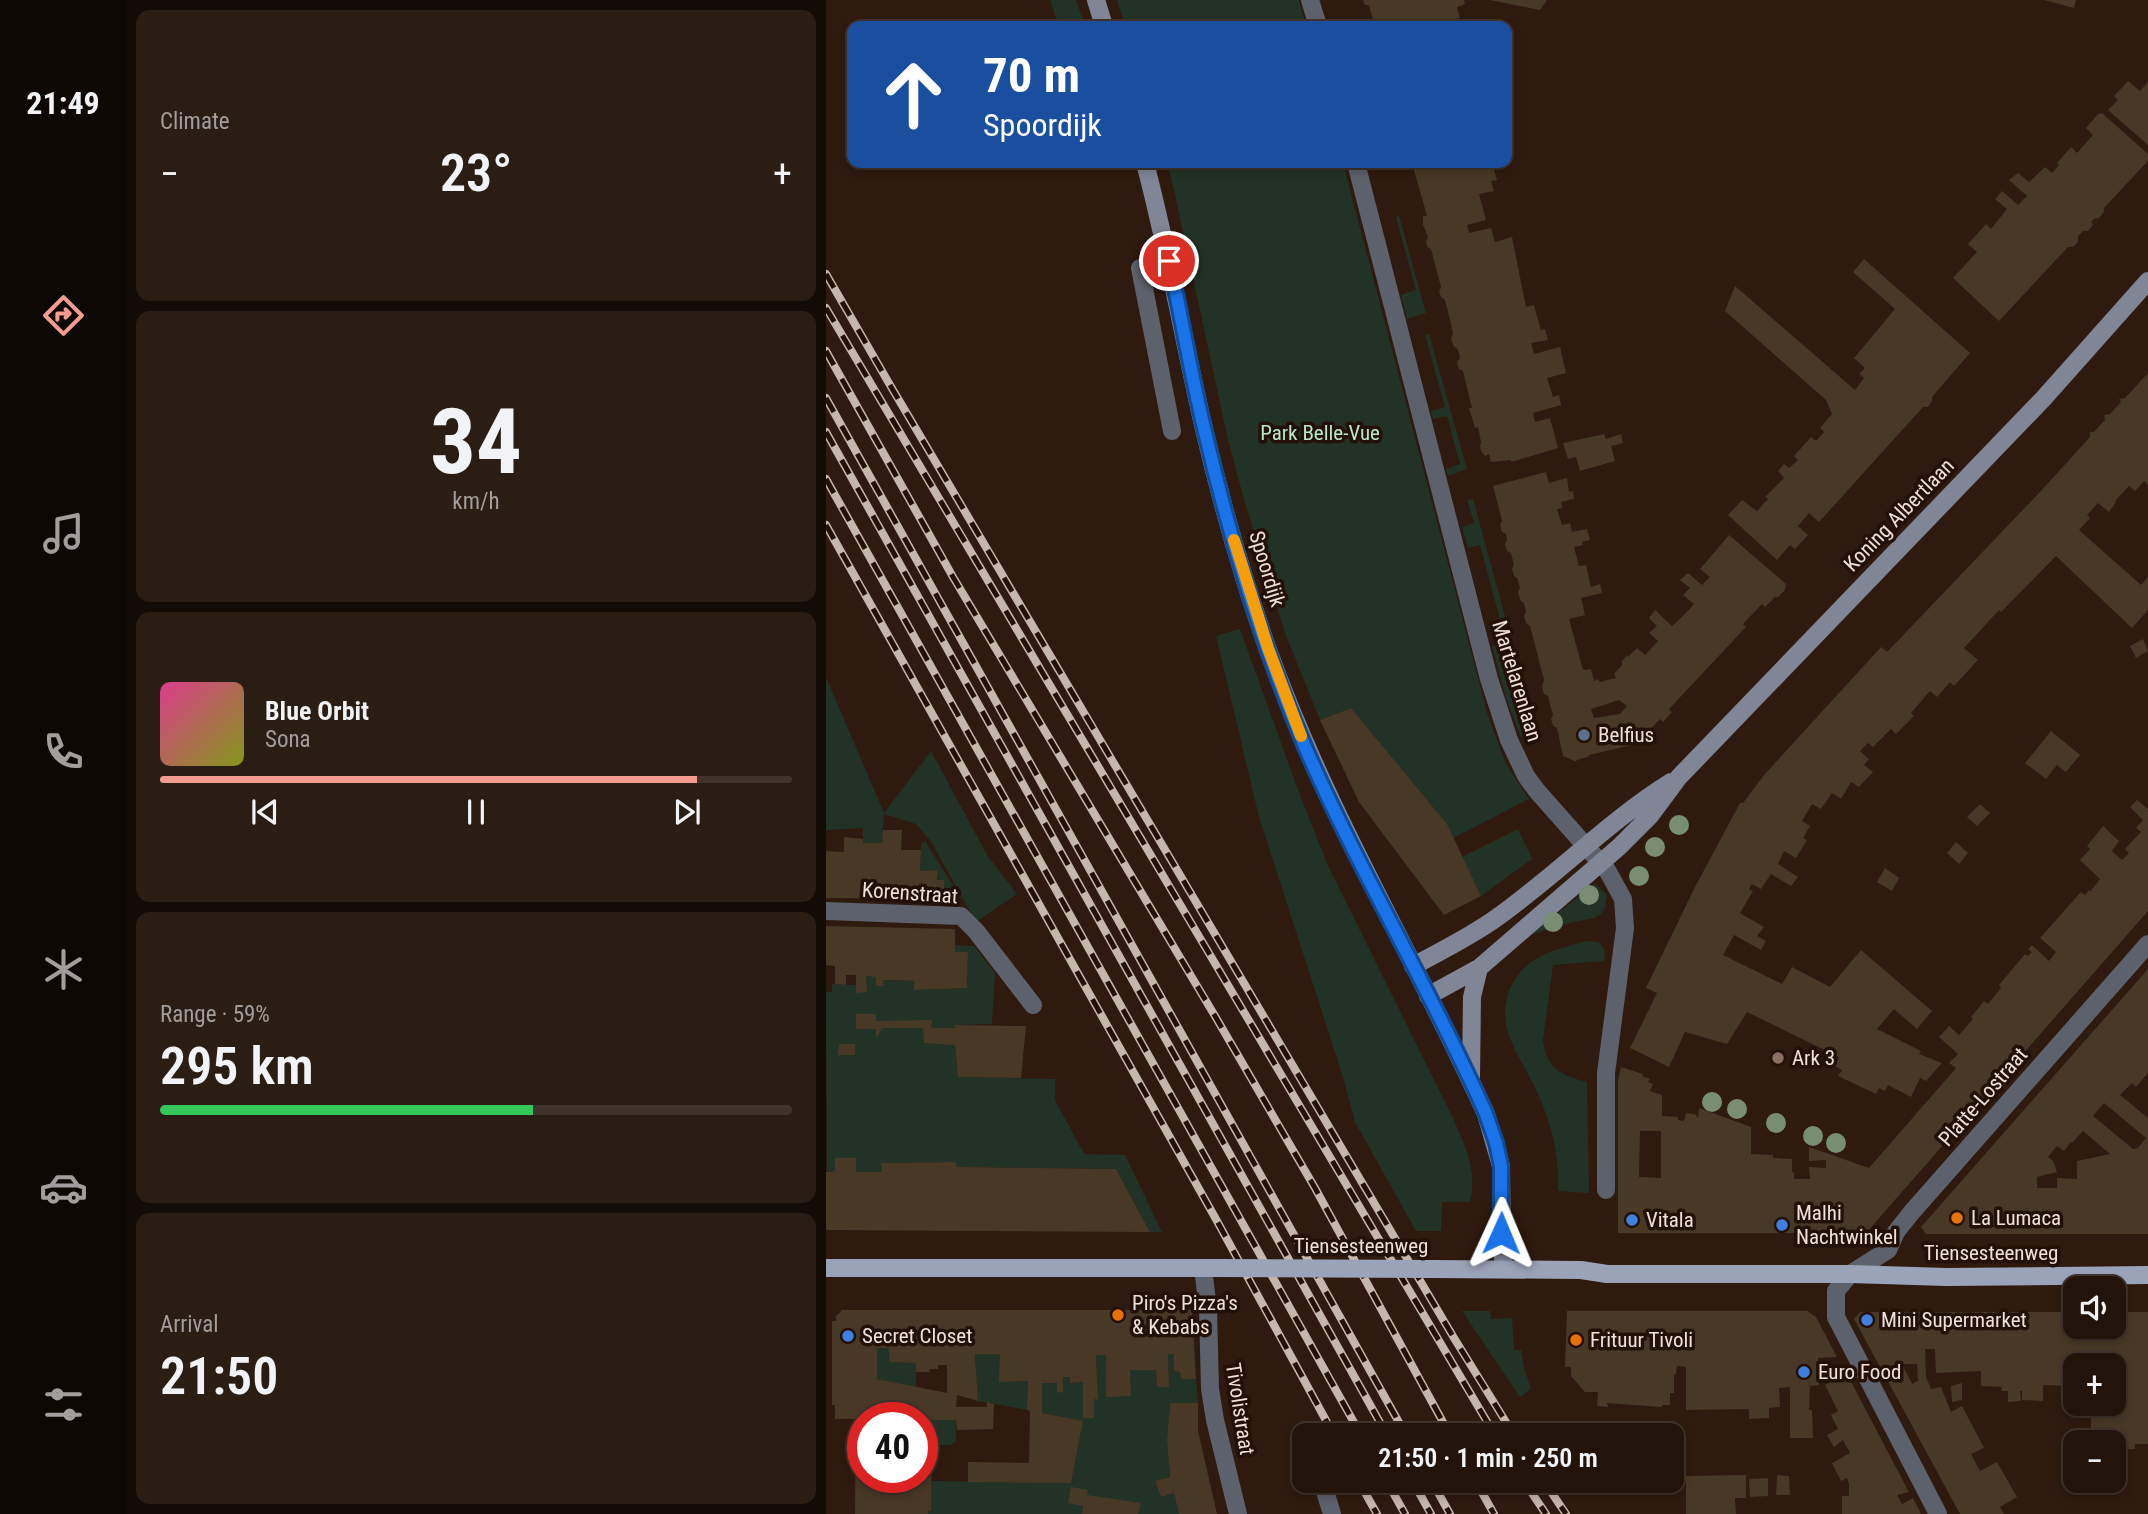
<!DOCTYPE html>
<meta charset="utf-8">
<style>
:root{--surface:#22140b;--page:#2a1d14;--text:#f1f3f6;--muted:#a29e9d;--line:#3f332c;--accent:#f59c91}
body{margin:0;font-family:"Roboto Condensed",sans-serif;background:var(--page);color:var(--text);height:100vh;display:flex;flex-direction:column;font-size:26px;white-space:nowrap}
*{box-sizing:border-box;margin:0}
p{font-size:23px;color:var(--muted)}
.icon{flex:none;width:38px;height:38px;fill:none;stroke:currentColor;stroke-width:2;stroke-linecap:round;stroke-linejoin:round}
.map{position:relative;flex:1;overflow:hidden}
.side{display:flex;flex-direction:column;gap:10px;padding:10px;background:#130b06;width:700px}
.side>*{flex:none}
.guide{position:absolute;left:21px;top:21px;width:665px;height:147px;border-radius:14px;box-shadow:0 4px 10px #0003,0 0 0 2px var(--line);background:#1a4fa0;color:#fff;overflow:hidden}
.buttons{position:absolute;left:1237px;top:1276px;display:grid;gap:14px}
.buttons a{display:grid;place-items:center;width:63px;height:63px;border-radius:14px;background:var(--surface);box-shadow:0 4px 10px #0003,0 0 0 2px var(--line);font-size:35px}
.speed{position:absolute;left:21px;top:1402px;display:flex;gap:14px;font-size:35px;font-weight:700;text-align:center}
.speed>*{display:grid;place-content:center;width:91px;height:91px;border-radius:50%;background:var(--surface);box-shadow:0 4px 10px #0003,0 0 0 2px var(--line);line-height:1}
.speed .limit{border:10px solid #d22;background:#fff;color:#111}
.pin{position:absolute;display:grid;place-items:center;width:60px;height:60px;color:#fff;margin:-30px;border:4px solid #fff;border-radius:50%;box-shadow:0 2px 7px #0007}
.me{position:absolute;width:77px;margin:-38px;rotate:1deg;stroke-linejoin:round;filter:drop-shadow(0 0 5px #0008)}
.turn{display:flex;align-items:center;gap:24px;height:147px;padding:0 21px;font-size:32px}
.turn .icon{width:91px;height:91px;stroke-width:2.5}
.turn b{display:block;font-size:49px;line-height:60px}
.big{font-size:52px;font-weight:600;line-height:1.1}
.side .tile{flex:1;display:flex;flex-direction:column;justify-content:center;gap:10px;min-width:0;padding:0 24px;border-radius:14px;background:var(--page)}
.side .dial{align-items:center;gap:0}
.dial b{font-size:91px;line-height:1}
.song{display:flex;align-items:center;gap:21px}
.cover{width:84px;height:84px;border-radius:10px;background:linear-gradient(135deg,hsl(330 70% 55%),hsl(70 70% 35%))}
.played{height:7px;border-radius:4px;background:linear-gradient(90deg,var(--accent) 85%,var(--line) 85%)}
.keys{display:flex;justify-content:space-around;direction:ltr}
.heat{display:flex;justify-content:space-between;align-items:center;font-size:38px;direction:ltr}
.charge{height:10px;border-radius:5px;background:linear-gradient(90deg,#34c759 59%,var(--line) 0)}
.trip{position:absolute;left:466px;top:1423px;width:392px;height:70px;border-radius:14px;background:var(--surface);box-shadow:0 4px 10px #0003,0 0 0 2px var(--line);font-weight:600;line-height:70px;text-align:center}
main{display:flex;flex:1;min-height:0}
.menu{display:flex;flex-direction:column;width:126px;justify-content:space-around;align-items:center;background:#0e0804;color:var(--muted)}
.menu .icon{width:49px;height:49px}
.menu .current{color:var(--accent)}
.menu b{font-size:32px;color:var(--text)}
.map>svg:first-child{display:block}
</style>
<main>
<nav class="menu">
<b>21:49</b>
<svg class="icon current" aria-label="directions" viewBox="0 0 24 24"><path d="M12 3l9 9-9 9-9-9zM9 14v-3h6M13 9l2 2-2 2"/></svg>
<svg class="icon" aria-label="music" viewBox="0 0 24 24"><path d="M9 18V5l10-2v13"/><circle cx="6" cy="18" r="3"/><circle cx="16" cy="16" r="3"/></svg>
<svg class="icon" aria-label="phone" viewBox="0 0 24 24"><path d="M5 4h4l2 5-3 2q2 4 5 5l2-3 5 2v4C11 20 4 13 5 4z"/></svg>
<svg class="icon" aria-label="climate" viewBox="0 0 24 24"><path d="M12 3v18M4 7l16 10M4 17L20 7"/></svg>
<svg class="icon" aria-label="car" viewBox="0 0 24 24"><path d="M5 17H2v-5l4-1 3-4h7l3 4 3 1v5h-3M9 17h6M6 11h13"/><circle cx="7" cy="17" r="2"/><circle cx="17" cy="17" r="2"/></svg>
<svg class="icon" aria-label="filters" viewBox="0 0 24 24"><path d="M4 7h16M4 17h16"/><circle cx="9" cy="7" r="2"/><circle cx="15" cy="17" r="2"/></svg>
</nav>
<section class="side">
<div class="tile"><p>Climate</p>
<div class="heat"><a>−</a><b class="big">23°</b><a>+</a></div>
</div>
<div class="tile dial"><b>34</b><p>km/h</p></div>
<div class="tile">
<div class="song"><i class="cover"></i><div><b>Blue Orbit</b><p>Sona</p></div></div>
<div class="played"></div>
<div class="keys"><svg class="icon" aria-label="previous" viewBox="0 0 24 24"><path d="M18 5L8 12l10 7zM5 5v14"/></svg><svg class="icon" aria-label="pause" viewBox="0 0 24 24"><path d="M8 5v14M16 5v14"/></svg><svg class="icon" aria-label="next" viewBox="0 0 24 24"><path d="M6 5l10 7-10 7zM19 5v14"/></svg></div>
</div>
<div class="tile"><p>Range · 59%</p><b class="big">295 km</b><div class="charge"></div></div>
<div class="tile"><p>Arrival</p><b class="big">21:50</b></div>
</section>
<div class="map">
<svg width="1322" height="1514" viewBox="0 0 1322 1514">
<rect width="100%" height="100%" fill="#2e1a0f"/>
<path fill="#233227" d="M224,0H250L259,26H233Z
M291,0H473L480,26H299Z
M341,163H517L662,716L680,764L703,799L627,838L621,824L525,708L494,720L459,633L417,496L402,440L348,190Z
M573,216L600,313L581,319L575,295L590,290L570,217Z
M603,334L641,469L622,476L620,469L634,464L621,416L607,419L605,411L619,407L599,335Z
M647,499L711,733L695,737L680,698L666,646L680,642L654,545L642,548L636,527L648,523L641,500Z
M414,629L472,790L503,868L627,1118C639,1146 652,1172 644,1202H616L615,1231H590L529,1122L517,1077L433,817L390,636Z
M0,677L58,813L105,751L161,855L191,894L150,922L104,840L90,824L58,814L56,843H37V828L0,830Z
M692,829L706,859L655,896L636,857Z
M99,841L135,898L111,899L112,870L94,871L95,843Z
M769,884L781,894L779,908L775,914L768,918L743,923L704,935Z
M761,941C777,941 780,947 778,961L727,965L717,1040C720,1069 735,1075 761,1082L763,1193L732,1191C734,1156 725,1123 711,1092C703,1074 691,1057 684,1038C671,1006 684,972 715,956C729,949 746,945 761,941Z
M129,945L148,946L169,973L166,1024L130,1025L129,1028H97L129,1045L132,1077L229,1079V1100L258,1154L299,1155L336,1232H324L290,1169L130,1167L129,1162L56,1163V1172H30V1158H10L9,1171L1,1172L0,992H6V984L30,985L31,992H40V976L50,977V986H58L57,980L88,981L89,990L141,988L142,952H129Z
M636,1311H664L665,1319L686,1318L688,1350H695L698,1368L705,1389L694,1397Z
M51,1348H63V1362L90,1363V1387L51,1379Z
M149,1354H174V1382L202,1381L201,1410L152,1401Z
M342,1354H348V1371L354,1372L355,1379H370L372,1403H344L341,1440L344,1477L329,1481L335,1497L348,1493L353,1514H302L257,1507L256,1514H102L106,1481L245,1482L257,1421L216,1413V1383H231V1392L237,1393V1377H244L245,1383L257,1382V1418L268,1399L272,1398L270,1355H280V1396H304V1370H330L331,1387H343Z
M97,1420H130V1441L125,1445H97Z"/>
<path fill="#473925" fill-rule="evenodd" d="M537,0H638L639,4L631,7L634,18L607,24L608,26H549L543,6L538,4Z
M664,0H721L714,10Z
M1218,0H1250L1248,8Z
M1302,81L1314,91L1322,82V145L1282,110L1292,100L1288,96Z
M1276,113L1322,154V161L1278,208V212L1273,218L1268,219L1265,222L1267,225L1262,231H1257L1252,236V242L1247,247H1242L1173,321L1127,278L1151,252L1142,244L1160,224L1165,229L1181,209L1169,199L1176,191L1192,205L1201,196L1183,180L1192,173L1203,182L1219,167L1226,173L1233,165L1231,163L1245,147L1251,153L1267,135L1260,128L1272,114Z
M586,163H666L671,180L665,181L668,191L653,194L660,220L641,225L643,233L665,228L669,242L686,237L700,307L708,305L715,330L719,329L722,340L705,343L708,354L734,347L740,373L721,378L727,397L733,395L735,405L707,413L709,422L724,418L732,448L685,462V460L665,462L663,454L659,456L655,451L654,445L655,442L652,427L649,428L643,408H646L637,371L633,369L631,362L634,358L632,350L627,345L625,338L627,334L625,324L619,300L615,297L613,291L615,287L605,249L601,247L600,241L602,237L597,225V216H601Z
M1038,259L1144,353L1106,397V401L1102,407H1097L993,522L983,513L972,526L982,535L969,549L964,545L951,560L902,515L916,500L931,511L942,499L939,497L958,478L952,471L958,464L963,468L972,460L968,456L985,437L990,441L998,432L994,428L1006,414L1000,400L899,311L909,286L1029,390L1038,378L1033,374L1039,368L1028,358L1069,309L1027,272Z
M1322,373V485L1318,481L1309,491L1303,486L1289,501L1290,502L1283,512L1272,503L1261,515L1264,518L1253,530L1315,585L1322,577V610L1306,628L1230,556L1175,612L1173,610L1138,648L1152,660L1128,686L1124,682L1111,697L1104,691L1085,713L1088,716L1070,734L1065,729L1047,747L1042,743L1034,751L1043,759L1038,765L1047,772L1033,787L1025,782L1015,799L1006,793L995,809L986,804L976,821L984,826L977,838L981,840L970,858L958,851L952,864L972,877L965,886L945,874L935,889L926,884L923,889L927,891L914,913L938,927L931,936L940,941L935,950L908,935L897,955L956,984L966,967L1004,987L1035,950L1106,1011L1091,1029L1068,1009L1051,1029L1095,1051L1093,1054L1116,1063L1100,1081L1094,1078L1085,1097L1062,1085L1059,1091L1053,1088L1050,1094L1012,1076L1016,1070L1009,1066L1013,1057L921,1012L901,1044L859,1032L843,1067L804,1048L831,993L820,988L869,887L914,803H917L938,775L1055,647L1061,652L1213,493L1264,437V432H1268L1279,420L1278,416L1280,414L1283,415L1295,402L1293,399L1299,398Z
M778,434L780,439L795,434L797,443L785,446L789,461L754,471L750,457L742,459L737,443Z
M720,472L723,483L741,478L743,492L747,491L748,499L735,502L736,508L731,509L736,525L744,523L746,532L761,529L764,540L756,542L757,545L748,547L753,566L760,565L765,587L774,584L776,593L755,598L759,615L743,619L757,670L765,669L768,681L772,679L774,682L790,678L788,674L796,665V661L801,655L802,657L811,648L819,655L832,641L823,633L831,626L823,618L829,610L846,626L861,612L868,604L857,595L864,588L854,580L862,573L876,585L884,577L874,569L903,535L960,584L959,590L952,597H949L939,607L936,604L917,624L920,627L844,708L843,710L846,712L837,722L834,719L810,744L763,755L762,757L750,760L751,762L737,756L731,728L727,726L725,719L727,715L722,696L718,694L716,686L718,680L704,626L700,623L698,616L700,612L698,603L694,600L692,592L694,588L691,578L688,576L686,569L688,565L685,553L681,551L679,544L681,540L680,534L676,532L674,525L676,521L667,486ZM793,700L801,706L794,714L768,718L765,709Z
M1317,639L1322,651L1310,658L1304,646Z
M525,708L621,824L655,896L618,915L533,802L494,720Z
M1225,731L1254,755L1240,772L1231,765L1220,779L1199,763Z
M1311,800L1322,809V911L1040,1233H792V1080L795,1067L817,1074L816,1076L824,1079L822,1082L827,1084L824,1091L836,1095V1116L852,1117V1120L858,1121L860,1113L869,1114L872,1118L873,1108L925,1127V1154L947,1155V1158L966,1159V1172L968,1173V1179H984L983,1167L1000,1168V1160L983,1161V1147L1043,1168L1130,1068L1123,1063L1132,1054L1113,1037L1123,1026L1133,1035L1147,1019L1145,1017L1158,1001L1162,1004L1175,988L1173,985L1199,954L1202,956L1206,952L1202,949L1206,945L1223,961L1230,952L1214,938L1255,892L1259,895L1263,890L1264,892L1274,879L1254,860L1264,849L1261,846L1277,826L1293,841L1286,851L1296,860L1303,853L1299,849L1315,832L1310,828L1317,820L1304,807ZM814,1131H835V1178L813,1177Z
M1154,804L1164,813L1151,826L1141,817Z
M57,830H76L75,850H95L94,871L112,870L111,880H118V899L0,898V851L18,852V837L37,839V843H56Z
M1130,842L1142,853L1133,864L1121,853Z
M1059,868L1073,878L1066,891L1051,882Z
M0,926L129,929V952H142L141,988L88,990V981L70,980H57L58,986H50V977L40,976L41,992L30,993V975H20V985L9,984V966L0,965Z
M1322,969V1073L1310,1087L1306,1083L1294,1095L1322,1118V1234H1100L1095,1227ZM1278,1103L1320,1138L1312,1148L1307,1149L1267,1116ZM1257,1131L1284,1154L1251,1161V1179L1231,1178V1188H1211V1177L1231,1172L1227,1161L1222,1157L1231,1146L1238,1151L1245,1142L1246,1143Z
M30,1014H50V1021L106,1020L105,1028H129V1025L200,1026L195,1078L132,1077L129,1045L98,1043L97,1028H56L50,1038V1029H30Z
M13,1044H29V1055H12Z
M9,1158H30V1172H56L55,1163L130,1162V1167L290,1169L324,1232L0,1230V1172L9,1171Z
M16,1310H366L370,1379H355L354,1372L348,1371V1354H342L343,1387H331L330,1370H304L305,1396L280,1397V1355H270L272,1399H268V1418H257V1382L244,1383V1377H237V1393L231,1392V1383H216V1413L257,1421L245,1483L142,1482V1462L203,1463L204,1411L201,1410L202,1381L173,1382L174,1354H149L152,1401L131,1395L130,1407H161V1402L168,1404L167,1429L131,1430L130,1420H96V1418H37V1477H96V1459H106L105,1511H102V1514H29L30,1419H9V1405H6V1321H10V1316ZM51,1348H63V1362L90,1363V1372H104L103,1369H112V1365H121V1393L51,1379Z
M741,1311H981L990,1317L1011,1357L992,1358L993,1385L984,1386L983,1410H986L987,1438H964V1387L953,1388L954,1407L943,1408V1418L923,1419V1409L860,1410V1367L851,1366L850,1374L848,1375V1393H844V1405H836V1407L781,1403L782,1407L771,1406L772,1392H759L745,1376V1367H739Z
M1034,1312H1250V1326H1288V1312H1322V1444H1309V1449H1288V1442H1265V1404H1288V1365L1249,1364L1248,1386L1217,1385V1401L1196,1400V1391H1194L1195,1401L1182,1402V1391H1175L1176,1387L1155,1386V1371L1110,1373L1109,1349H1099L1100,1377L1105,1389L1115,1387L1125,1412L1136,1406L1158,1448L1145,1454L1154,1471L1171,1462L1191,1497L1174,1507L1178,1514H1134L1028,1319ZM1076,1364H1091L1092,1381L1086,1384Z
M1021,1374L1083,1492L1071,1495L1076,1504L1087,1498L1095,1514H1016V1496H1023V1484L1021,1478L1015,1481L1006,1463L1024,1453L1017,1440L1008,1447L1001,1435L1012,1429L1005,1415L1012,1411L999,1385Z
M1136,1383V1400L1126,1402L1125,1386Z
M344,1403H372V1431L391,1514H353L348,1493L335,1497L329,1481L344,1477L341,1440Z
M920,1475V1498H909L910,1514H860V1476Z
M951,1475L963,1476L964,1495H950Z
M942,1478V1496L924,1497L923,1479Z
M245,1487L262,1490L261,1495L315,1503L312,1514H256L257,1506L242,1503Z"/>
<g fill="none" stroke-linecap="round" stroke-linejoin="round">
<path stroke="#5d616b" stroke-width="18" d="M343,261L314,268L346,431
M501,1483L498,1488L506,1514"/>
<path stroke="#5d616b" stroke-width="18" d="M484,0L492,26
M530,163L663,679L683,740L700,776L711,791L781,870L797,899L799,928L780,1073V1190
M0,911L135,916L150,931L207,1005
M377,1268L382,1309L384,1389L389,1420L412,1514
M1112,1514L1010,1317V1291L1024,1274L1062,1250L1070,1232L1085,1213L1322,944"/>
<path stroke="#808696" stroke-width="18" d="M270,0L278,26
M319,163C341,246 356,331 375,416C393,495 415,573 442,650C500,811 589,958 660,1114L675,1166L676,1247L678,1269
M587,966C614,952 641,938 666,921C728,878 781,822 845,782
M602,996L653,968L793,847L824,816L853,777L1217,399L1322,281
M645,1077L646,997L653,968"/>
<path stroke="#9ba3b8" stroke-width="18" d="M0,1268H394
M606,1269L755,1270L781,1274H1024L1120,1277L1322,1275"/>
<g stroke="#c6b7ae" stroke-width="8">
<path id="rail" d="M0,274L64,385L628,1338L688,1435
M0,308L669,1435
M0,351L127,577L389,1016L489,1188L624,1435
M0,398L580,1435
M0,432L561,1435
M0,479L535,1435
M0,525L391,1221L508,1435
M532,1480L551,1514
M560,1480L579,1514
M586,1480L605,1514
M605,1480L624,1514
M649,1480L668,1514
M697,1480L720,1514
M717,1480L740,1514"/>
</g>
<use href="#rail" stroke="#231006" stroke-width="5" stroke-dasharray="16" stroke-linecap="butt"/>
<path stroke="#9ba3b8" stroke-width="18" d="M394,1268L606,1269"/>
</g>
<g fill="#798c74">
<circle cx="853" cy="825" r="10"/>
<circle cx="829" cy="847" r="10"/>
<circle cx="813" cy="876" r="10"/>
<circle cx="763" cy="895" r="10"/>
<circle cx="727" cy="922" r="10"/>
<circle cx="886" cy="1102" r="10"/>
<circle cx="911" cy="1109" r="10"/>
<circle cx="950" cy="1123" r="10"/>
<circle cx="987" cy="1136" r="10"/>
<circle cx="1010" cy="1143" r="10"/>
</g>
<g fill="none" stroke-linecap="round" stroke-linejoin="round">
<g stroke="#114b97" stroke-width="18">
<path id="route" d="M343,261C356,318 365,376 379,432C404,539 437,648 480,749C534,873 605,990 660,1114L670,1143L675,1166V1233"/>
</g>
<use href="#route" stroke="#1a73e8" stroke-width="12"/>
<path stroke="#f59e0b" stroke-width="12" d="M408,540L442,648L475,736"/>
</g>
<circle fill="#5c6f8a" stroke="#231006" stroke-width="2.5" cx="758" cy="735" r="7"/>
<circle fill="#8d6e63" stroke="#231006" stroke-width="2.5" cx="952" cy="1058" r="7"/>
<g fill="#e8710a" stroke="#231006" stroke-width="2.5">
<circle cx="1131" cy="1218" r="7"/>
<circle cx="292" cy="1315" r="7"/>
<circle cx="750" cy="1340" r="7"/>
</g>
<g fill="#3f7fe0" stroke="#231006" stroke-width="2.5">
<circle cx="806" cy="1220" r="7"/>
<circle cx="956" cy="1225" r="7"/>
<circle cx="1041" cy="1320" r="7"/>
<circle cx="22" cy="1336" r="7"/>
<circle cx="978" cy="1372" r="7"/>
</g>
<g text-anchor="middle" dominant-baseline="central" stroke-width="7" stroke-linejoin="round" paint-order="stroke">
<g font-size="21" fill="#b7e9c6" stroke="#231006">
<text x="494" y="433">Park Belle-Vue</text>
</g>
<g font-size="21" fill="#efe1d9" stroke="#231006">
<text transform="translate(1073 515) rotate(-46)">Koning Albertlaan</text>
<text transform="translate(441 569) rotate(73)">Spoordijk</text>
<text transform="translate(691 681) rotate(73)">Martelarenlaan</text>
<text transform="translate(84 893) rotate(4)">Korenstraat</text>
<text transform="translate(1157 1097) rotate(-49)">Platte-Lostraat</text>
<text x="535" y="1246">Tiensesteenweg</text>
<text x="1165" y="1253">Tiensesteenweg</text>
<text transform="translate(414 1409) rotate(81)">Tivolistraat</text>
</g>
<g font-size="21" fill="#efe1d9" stroke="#231006" text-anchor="start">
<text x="772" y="735">Belfius</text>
<text x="966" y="1058">Ark 3</text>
<text x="970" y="1213">Malhi<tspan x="970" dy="24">Nachtwinkel</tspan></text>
<text x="1145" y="1218">La Lumaca</text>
<text x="820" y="1220">Vitala</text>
<text x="306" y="1303">Piro's Pizza's<tspan x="306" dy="24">&amp; Kebabs</tspan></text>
<text x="1055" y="1320">Mini Supermarket</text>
<text x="36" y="1336">Secret Closet</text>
<text x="764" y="1340">Frituur Tivoli</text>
<text x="992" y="1372">Euro Food</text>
</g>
</g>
</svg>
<div class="buttons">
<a><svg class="icon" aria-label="sound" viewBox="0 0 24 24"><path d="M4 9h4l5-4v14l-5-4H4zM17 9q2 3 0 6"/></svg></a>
<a>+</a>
<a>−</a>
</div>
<div class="speed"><div class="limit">40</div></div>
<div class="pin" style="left:343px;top:261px;background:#d93025"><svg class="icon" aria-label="arrive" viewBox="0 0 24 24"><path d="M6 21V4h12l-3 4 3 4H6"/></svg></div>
<svg class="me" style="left:675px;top:1233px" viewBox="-20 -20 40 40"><path d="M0-17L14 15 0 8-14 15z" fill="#1a73e8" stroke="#fff" stroke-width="4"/></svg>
<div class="trip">21:50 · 1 min · 250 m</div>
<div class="guide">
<div class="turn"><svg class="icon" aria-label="ahead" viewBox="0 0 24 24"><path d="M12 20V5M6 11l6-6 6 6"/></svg><div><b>70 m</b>Spoordijk</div></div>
</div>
</div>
</main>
